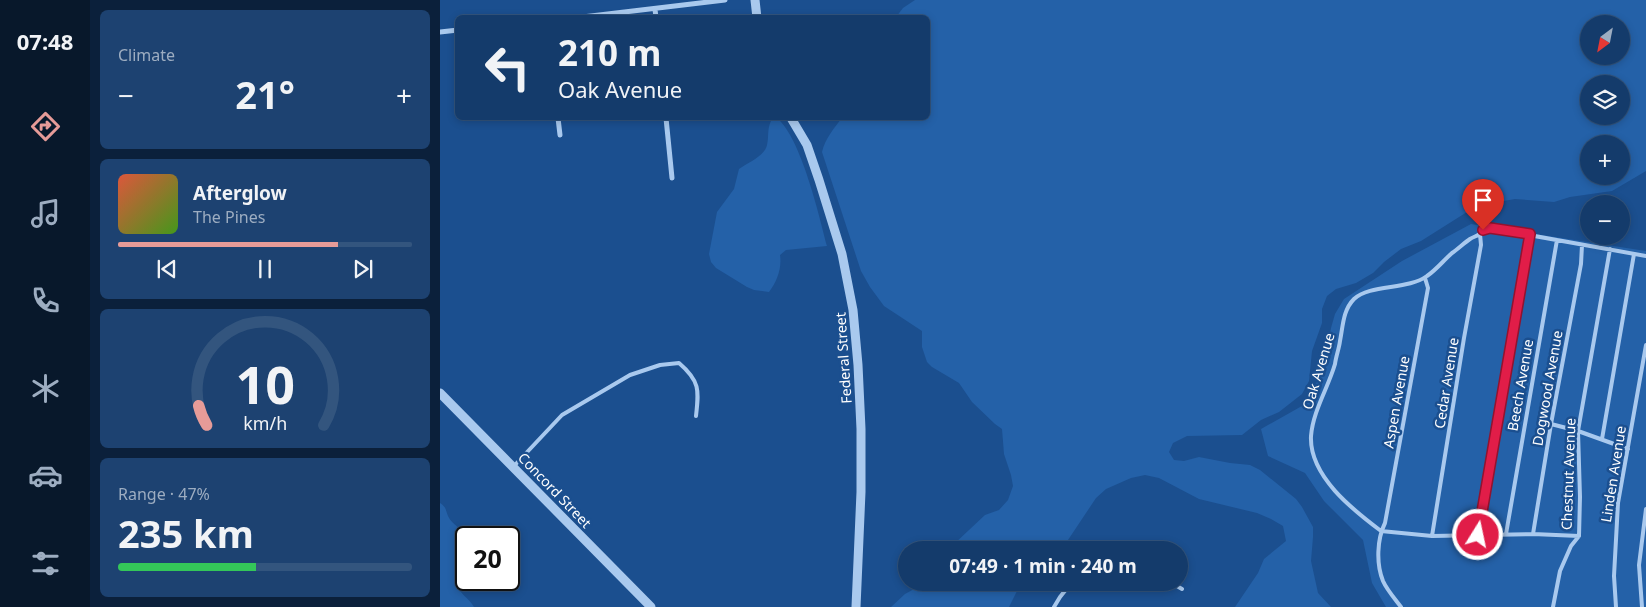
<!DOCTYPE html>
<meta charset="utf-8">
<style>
:root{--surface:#143b6b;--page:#1d4271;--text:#f1f3f6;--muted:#9dadc1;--line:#33557e;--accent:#e69b98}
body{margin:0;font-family:"Noto Sans",sans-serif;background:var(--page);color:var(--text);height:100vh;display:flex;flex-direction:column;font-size:19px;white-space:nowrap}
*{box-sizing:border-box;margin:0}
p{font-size:16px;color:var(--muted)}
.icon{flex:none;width:28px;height:28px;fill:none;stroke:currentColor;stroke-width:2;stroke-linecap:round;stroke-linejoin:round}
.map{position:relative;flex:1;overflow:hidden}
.side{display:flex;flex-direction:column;gap:10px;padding:10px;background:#0b203b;width:350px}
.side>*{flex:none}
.hud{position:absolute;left:15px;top:15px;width:475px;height:105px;border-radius:8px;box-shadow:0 2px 8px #0003,0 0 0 1px var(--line);background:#143b6b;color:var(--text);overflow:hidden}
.needle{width:32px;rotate:212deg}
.fabs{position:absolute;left:1140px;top:15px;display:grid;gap:10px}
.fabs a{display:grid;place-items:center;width:50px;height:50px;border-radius:50%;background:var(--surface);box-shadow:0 2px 8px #0003,0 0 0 1px var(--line);font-size:25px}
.speed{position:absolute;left:15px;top:526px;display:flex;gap:10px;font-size:25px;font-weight:700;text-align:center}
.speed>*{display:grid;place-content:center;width:65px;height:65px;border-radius:50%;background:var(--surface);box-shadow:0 2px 8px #0003,0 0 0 1px var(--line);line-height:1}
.speed .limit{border:2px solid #111;border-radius:8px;background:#fff;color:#111}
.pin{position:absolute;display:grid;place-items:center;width:42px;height:42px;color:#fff;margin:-51px -21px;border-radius:50% 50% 50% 0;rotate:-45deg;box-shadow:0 0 5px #0007}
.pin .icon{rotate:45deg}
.me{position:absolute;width:55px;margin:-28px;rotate:10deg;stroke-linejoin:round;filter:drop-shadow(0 0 4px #0008)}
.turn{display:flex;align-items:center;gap:18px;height:105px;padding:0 20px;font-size:22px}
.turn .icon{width:65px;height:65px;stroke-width:2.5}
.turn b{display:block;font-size:35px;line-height:42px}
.big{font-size:38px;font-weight:700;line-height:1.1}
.side .tile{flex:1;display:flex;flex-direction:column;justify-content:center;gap:8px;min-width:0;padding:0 18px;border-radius:8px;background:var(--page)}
.side .dial{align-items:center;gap:0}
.dial svg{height:130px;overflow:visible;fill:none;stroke:var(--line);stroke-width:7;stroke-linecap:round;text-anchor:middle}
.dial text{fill:var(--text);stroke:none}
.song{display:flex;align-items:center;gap:15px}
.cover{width:60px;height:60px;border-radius:8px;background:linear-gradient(135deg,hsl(10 70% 55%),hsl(100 70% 35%))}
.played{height:5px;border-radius:2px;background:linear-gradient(90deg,var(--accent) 75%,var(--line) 75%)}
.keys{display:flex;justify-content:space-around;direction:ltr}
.heat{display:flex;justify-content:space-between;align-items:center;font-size:28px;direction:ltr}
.charge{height:8px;border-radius:4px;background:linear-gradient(90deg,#34c759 47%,var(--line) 0)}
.trip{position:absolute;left:458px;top:541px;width:290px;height:50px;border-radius:25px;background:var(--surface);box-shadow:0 2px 8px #0003,0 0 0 1px var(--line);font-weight:700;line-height:50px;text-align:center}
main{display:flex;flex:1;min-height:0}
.dock{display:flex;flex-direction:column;width:90px;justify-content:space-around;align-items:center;background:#08182b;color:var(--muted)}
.dock .icon{width:35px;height:35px}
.dock .current{color:var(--accent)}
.dock b{font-size:22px;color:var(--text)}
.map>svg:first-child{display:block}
</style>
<main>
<nav class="dock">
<b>07:48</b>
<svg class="icon current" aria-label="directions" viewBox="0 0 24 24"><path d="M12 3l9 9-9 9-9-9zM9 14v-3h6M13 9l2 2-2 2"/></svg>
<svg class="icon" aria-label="music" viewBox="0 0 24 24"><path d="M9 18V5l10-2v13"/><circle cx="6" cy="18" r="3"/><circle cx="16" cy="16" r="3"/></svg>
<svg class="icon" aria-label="phone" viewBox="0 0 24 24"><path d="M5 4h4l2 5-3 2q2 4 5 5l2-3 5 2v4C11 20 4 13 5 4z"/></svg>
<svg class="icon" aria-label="climate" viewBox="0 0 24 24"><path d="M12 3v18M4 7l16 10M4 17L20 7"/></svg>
<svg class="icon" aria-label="car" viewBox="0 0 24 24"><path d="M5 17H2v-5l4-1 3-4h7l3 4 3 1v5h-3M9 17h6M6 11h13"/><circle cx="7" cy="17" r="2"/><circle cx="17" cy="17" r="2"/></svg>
<svg class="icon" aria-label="filters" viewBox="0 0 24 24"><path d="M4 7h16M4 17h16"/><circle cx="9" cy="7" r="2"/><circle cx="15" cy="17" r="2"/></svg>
</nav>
<section class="side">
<div class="tile"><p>Climate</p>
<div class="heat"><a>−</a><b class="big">21°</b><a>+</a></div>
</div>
<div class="tile">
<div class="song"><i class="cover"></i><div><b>Afterglow</b><p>The Pines</p></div></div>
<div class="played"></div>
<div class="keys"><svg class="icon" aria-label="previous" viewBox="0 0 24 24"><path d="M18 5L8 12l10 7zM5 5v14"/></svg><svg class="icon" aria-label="pause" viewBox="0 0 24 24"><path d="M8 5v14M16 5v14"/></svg><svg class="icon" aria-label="next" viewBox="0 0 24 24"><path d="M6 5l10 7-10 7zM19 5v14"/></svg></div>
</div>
<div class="tile dial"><svg viewBox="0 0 100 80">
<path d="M14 69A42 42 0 1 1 86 69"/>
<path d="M14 69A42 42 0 0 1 9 57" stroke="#e69b98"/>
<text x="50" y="56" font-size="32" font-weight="700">10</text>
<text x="50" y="72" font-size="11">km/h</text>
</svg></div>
<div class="tile"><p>Range · 47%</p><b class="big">235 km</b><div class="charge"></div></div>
</section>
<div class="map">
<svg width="1206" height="607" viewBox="0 0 1206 607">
<rect width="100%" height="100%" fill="#1b4f8f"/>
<path fill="#2461a8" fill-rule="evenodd" d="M475,0H1206V171L1172,191L1130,197L1114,202L1075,199L1052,203L1027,212L981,241L961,249L944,262L933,273L916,283L896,289L887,296L882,309V323L872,351L869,381L862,394L839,412L821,420L802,435L747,436L733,443L729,452L734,460L744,461L759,457L790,463L810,465L820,470L856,499L862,507L873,527V537L871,561L878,593L891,607H795L818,573L824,559L846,541L843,526L831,519L817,513L759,499L719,478L705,475L691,478L666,489L656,498L628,540L611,550H510L513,545L545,515L559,510L568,500L573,486L571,475L564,454L562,429L555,424L532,402L519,383L492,367L487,362L482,347V331L444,306L430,287L421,271L382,152C385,139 394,128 402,118H488V18L456,17L463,8ZM1149,24H1181V56H1149ZM1149,84H1181V116H1149ZM1149,144H1181V176H1149Z
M337,118C361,138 379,215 387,246L346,250L340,255C342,268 337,282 329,292L314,290L307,287L276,268L271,262L269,254L277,212L294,189L299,169C307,163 325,156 327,145C329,137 327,129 331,121Z
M1031,224L1206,251V607H946L932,583L923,540L884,501L865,473L828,456L821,429L869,402L885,361L891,328L895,314L904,299L962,261Z
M0,503C7,508 5,509 8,516C12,525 23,529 28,537L26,538C26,555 12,564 17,584C19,594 30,599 34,607H0Z
M487,582H581V583L569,607H451L465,594Z"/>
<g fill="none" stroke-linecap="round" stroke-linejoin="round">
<path stroke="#a9c9ee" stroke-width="4" d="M1111,424L1138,431L1188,449
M1162,439L1194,254
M74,466L122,415L190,375L220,365L239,363C260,381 259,390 256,416
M941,531C913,510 869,476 871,436C873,411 888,388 895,364C896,356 899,349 900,341C903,326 903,310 914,299C930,284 968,290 987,276C996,270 1003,261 1012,253C1018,249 1024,243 1030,239C1033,237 1037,236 1040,234C1044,231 1045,230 1050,228L1206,256
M941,531L992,536L1093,534L1139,536
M1066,534L1117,240
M1093,534L1111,424L1141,264L1142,245
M1038,535L1090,234
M992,536L1024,338L1041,245L1040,234
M730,582L742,589
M614,607L620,597L632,582
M961,607C955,599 947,590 943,581C936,564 937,539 945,523L988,288L985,278
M1113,607L1120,571L1131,546L1139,536L1140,497L1138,431L1170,249
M1176,607L1174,576L1178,503L1206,345
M1202,607L1199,565L1206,509"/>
<path stroke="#a9c9ee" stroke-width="5" d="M215,9L216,18
M134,18L285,0
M0,32L18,30
M118,118L120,135
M226,118L232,178"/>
<path stroke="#a9c9ee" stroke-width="9" d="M315,0L317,18
M351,118L367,145L379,180L402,254L413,310L418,365L421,429V492L416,607
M0,393L211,607"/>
</g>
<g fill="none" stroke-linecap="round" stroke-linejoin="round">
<g stroke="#92132f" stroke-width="12">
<path id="route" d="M1038,535L1090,234L1050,228L1043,230"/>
</g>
<use href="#route" stroke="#e11d48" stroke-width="9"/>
</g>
<g text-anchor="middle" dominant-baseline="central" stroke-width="5" stroke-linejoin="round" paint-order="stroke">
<g font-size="14" fill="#fff" stroke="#1b4f8f">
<text transform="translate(403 358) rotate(-94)">Federal Street</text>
<text transform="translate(878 371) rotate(-73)">Oak Avenue</text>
<text transform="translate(1006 383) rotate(-81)">Cedar Avenue</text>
<text transform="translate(1080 385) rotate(-80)">Beech Avenue</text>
<text transform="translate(1107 388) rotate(-80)">Dogwood Avenue</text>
<text transform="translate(956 402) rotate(-80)">Aspen Avenue</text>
<text transform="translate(1128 474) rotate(-88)">Chestnut Avenue</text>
<text transform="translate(1173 474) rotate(-81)">Linden Avenue</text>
<text transform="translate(115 490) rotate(46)">Concord Street</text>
</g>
</g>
</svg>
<div class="fabs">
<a><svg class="needle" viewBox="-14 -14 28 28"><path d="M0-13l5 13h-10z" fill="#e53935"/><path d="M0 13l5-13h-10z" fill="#9dadc1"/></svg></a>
<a><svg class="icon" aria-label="layers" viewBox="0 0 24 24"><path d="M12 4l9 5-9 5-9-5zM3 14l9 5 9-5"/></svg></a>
<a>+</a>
<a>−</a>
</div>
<div class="speed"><div class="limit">20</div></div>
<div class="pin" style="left:1043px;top:230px;background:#d93025"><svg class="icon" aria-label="arrive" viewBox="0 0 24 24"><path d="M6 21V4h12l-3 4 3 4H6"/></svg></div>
<svg class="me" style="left:1038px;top:535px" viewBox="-20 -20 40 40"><circle r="17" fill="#e11d48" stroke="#fff" stroke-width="3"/><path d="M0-11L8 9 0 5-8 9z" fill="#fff"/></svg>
<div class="trip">07:49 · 1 min · 240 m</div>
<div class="hud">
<div class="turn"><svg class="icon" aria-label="left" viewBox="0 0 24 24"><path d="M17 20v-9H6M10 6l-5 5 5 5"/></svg><div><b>210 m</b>Oak Avenue</div></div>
</div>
</div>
</main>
